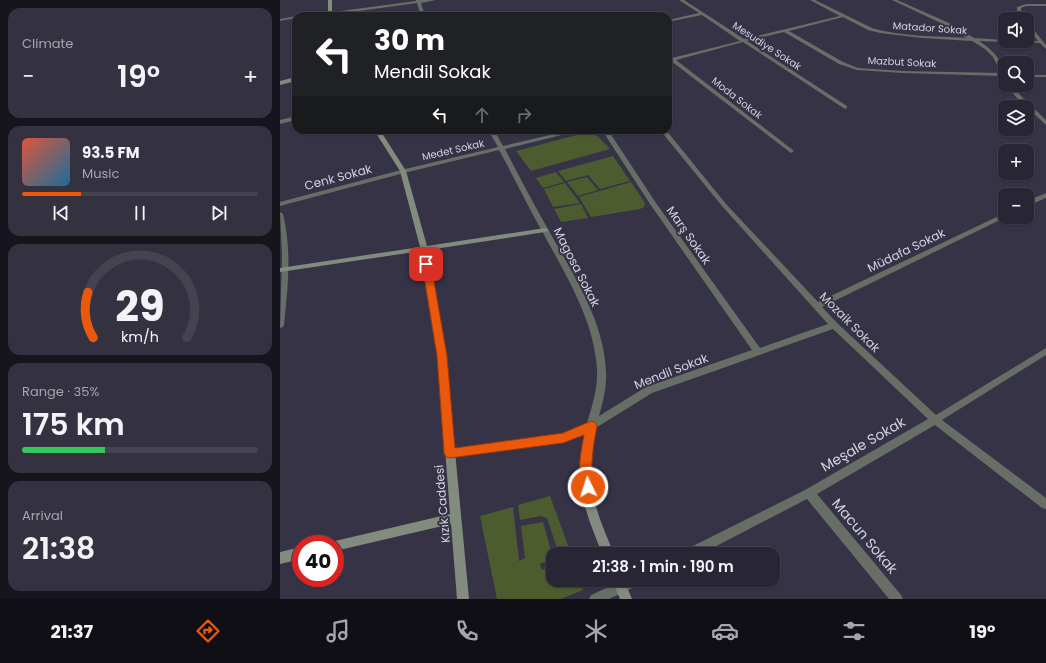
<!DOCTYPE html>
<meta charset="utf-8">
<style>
:root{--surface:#282635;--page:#343241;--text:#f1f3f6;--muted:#a5a5ad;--line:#444350;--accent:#ea580c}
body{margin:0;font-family:Poppins,sans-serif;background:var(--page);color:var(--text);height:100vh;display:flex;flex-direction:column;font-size:15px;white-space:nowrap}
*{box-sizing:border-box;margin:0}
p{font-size:13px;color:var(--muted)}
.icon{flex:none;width:22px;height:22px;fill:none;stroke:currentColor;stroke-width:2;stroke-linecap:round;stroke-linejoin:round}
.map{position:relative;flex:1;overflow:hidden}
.details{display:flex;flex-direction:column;gap:8px;padding:8px;background:#16151d;width:280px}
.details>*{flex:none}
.hud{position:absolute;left:12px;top:12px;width:380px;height:122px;border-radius:12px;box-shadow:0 1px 3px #0004,0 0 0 1px var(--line);background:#202124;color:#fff;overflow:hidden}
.tools{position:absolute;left:718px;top:12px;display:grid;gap:8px}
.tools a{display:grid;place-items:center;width:36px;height:36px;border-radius:8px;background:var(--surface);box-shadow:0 1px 3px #0004,0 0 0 1px var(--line);font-size:20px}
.speed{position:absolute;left:12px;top:535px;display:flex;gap:8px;font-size:20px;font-weight:700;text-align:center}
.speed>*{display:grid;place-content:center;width:52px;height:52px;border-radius:50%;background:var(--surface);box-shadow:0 1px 3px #0004,0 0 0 1px var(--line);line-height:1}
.speed .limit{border:6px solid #d22;background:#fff;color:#111}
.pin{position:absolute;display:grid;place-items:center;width:34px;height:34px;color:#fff;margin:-17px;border-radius:8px;box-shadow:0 2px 6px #0006}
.me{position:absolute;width:44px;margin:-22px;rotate:356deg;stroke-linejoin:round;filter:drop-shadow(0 0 3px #0008)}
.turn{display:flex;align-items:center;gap:14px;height:84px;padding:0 16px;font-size:18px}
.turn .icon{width:52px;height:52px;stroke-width:2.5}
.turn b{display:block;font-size:28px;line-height:34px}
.lanes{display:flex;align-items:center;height:38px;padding:0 16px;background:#0003;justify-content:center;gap:20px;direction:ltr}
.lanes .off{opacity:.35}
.big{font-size:30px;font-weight:600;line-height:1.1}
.details .card{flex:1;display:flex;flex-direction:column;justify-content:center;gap:6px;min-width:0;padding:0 14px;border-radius:12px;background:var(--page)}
.details .dial{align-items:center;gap:0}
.dial svg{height:104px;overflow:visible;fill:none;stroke:var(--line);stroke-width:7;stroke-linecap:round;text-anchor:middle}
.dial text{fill:var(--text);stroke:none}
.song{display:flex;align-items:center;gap:12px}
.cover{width:48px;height:48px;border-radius:6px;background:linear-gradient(135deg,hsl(10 70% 55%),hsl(200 70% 35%))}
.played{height:4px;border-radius:2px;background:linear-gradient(90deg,var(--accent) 25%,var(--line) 25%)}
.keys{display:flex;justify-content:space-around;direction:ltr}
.heat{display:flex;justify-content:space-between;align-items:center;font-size:22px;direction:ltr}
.charge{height:6px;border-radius:3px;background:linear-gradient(90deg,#34c759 35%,var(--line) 0)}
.trip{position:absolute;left:266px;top:547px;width:234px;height:40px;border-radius:12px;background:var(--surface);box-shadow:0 1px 3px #0004,0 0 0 1px var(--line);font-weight:600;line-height:40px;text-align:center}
.tabs{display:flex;height:64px;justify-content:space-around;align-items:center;background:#100f15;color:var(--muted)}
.tabs .icon{width:28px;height:28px}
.tabs .active{color:var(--accent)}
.tabs b{font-size:18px;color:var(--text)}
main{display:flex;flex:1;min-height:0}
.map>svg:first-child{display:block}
</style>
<main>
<section class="details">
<div class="card"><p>Climate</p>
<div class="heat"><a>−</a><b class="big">19°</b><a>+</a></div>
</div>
<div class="card">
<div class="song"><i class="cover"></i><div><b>93.5 FM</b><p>Music</p></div></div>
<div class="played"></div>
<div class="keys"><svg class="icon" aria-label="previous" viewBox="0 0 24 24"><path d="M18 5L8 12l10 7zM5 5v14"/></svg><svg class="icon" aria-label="pause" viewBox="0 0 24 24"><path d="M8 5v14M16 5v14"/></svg><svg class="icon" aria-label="next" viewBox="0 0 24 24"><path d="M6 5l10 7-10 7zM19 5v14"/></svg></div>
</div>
<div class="card dial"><svg viewBox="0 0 100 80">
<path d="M14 69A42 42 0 1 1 86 69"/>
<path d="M14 69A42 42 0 0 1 10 34" stroke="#ea580c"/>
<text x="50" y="56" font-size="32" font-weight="700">29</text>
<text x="50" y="72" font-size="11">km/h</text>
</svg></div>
<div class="card"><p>Range · 35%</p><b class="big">175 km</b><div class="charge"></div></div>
<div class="card"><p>Arrival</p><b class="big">21:38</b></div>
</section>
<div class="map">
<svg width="766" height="599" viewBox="0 0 766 599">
<rect width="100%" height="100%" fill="#363347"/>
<path fill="#4c5c2f" d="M312,131L330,149L251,171L236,151Z
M333,156L350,181L320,189L308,175L286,181L278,171Z
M276,172L284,182L263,188L256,178Z
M307,177L318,190L298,196L287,182Z
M351,182L365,203L364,207L360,209L311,217L299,197Z
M285,183L300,203L273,207L264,189Z
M301,204L308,218L281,222L274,209Z
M270,496L290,551L279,554L267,518L261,516L240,520L238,505Z
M233,507L239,561L245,558L241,526L263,522L273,558L260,564L262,570L273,566V580H300L303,590L281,599H217L200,516Z"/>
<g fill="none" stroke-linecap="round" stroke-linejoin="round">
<path fill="#666e65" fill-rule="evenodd" d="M136,0H156L141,3L145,16H141L137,3L50,15L23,16L136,1Z
M399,0H404L464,39L560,16L530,0H535L592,28C622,37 656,36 687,38L665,25L612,0H617L669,23L694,38L725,40V41H727L725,42L699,41C712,49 725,62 725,78L722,76L623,73L577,70L559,64L504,32L467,41L567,106V108L565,109L463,42L396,60L513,150L514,151L511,153L391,61H388V59L460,41L422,15L388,22V20L419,13ZM563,17L588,30L600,33L642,38L692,41L705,49L713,57L721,73L623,71L578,68L563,62L509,31Z
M746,4H766V6H746L741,8V11L746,19H742L737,11V7Z
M16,16V18L0,21V19Z
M747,22L766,45V49L760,43L734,42L732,41H758L747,26Z
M747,75H766V77H747Z
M727,85H733L740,95L766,120V125L736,97Z
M16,116V120L0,124V120Z
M208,130H214L223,146L292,130H302L225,149C239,176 253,203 268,229C292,273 324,320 326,371C327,387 323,402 319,416L366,387L472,350L370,204L322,130H328L376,203L480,348L548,324L442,206L380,130H386L446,204L538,302L725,213V217H726L542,307L557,323L656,415L766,348V355L662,420L766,498V509L762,508L655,425L537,494L621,595L623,599H609L527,499L421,554H403L405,550L525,490L648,419L553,329L372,393L314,429L283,442L170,457L166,456L165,453L166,450L170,449L283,434L307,423C312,406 318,388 317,369C314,319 285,274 262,231C247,205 234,177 219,150L124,173L0,206V202L121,170L218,147Z
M766,193V198L747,206V201Z
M0,212L3,214C12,251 8,287 4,325L3,327L0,328L2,256Z
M344,580H363L361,584L329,599H309L311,595Z"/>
<path fill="#818c7f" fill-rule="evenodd" d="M48,0H52V16H48Z
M16,77V81L0,85V81Z
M94,130H100L126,171L147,246L265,228L269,230L265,232L148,250L166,356L189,599H177L171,524L55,551V544H50L51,542L55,541L170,514L158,356L141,251L0,272V268L140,247L120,171Z
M311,422L314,423L316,426C313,446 310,466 312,485C314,509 325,532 334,554H322C314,532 303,509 301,485C299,465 303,446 306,426L308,423Z
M21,547V559L0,564V552Z
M332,580H344L352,599H340Z"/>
</g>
<path fill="#ea580c" stroke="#983908" d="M146,261L151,264L167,356L175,448L283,433L311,421L315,422L317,426C314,442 311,459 312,476C312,482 314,486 312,491L308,493L303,491C296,474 301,452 304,435L283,443L170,458L166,457L164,453L157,356L142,264Z"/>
<g text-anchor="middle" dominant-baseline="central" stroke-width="4" stroke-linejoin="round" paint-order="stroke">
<g font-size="10" fill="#d3d2de" stroke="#363347">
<text transform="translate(650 28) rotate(4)">Matador Sokak</text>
<text transform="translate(487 46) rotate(33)">Mesudiye Sokak</text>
<text transform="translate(622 62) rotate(3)">Mazbut Sokak</text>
<text transform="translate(457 98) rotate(38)">Moda Sokak</text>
<text transform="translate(173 150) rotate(-13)">Medet Sokak</text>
</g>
<g font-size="12" fill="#d3d2de" stroke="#363347">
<text transform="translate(58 177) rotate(-15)">Cenk Sokak</text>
<text transform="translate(409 235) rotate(55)">Marş Sokak</text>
<text transform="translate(626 250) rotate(-26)">Müdafa Sokak</text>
<text transform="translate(297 267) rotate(63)">Magosa Sokak</text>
<text transform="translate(570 322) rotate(45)">Mozaik Sokak</text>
<text transform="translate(391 371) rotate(-21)">Mendil Sokak</text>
<text transform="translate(162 504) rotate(-95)">Kızık Caddesi</text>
</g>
<g font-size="14" fill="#d3d2de" stroke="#363347">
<text transform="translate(583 444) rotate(-30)">Meşale Sokak</text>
<text transform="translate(585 536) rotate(50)">Macun Sokak</text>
</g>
</g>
</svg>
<div class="tools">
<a><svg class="icon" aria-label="sound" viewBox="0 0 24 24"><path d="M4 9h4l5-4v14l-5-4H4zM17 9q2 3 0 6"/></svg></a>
<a><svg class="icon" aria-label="search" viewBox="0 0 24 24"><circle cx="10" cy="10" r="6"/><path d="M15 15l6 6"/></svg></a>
<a><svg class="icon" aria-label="layers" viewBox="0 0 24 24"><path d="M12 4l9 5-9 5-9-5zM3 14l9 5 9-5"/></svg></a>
<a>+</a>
<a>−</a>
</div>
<div class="speed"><div class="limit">40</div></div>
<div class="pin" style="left:146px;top:264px;background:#d93025"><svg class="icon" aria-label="arrive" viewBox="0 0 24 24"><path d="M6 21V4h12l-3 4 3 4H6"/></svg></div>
<svg class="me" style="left:308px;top:487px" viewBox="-20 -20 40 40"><circle r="17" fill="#ea580c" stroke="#fff" stroke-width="3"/><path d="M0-11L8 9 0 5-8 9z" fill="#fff"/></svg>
<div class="trip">21:38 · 1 min · 190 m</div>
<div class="hud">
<div class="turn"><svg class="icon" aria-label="left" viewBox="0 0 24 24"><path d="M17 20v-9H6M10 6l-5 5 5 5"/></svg><div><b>30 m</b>Mendil Sokak</div></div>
<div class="lanes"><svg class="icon" aria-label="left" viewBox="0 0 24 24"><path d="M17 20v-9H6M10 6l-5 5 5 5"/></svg><svg class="icon off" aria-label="ahead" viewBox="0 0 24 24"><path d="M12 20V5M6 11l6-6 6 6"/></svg><svg class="icon off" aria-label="right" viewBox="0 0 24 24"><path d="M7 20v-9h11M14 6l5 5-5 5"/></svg></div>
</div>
</div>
</main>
<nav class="tabs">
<b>21:37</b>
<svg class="icon active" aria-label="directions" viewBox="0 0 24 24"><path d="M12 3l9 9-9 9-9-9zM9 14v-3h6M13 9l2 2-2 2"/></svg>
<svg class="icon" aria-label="music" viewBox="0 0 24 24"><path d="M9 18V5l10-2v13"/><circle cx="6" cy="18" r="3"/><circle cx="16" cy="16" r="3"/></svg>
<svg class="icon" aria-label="phone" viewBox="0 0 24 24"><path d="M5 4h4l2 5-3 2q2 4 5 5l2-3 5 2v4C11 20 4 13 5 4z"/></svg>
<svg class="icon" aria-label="climate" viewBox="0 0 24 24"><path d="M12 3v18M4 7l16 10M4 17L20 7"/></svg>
<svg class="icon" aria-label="car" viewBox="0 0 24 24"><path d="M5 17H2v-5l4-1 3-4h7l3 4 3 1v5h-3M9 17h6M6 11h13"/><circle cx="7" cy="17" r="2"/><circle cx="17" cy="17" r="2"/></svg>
<svg class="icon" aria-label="filters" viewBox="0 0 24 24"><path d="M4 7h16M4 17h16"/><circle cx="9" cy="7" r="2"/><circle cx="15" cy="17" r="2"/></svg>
<b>19°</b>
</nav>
